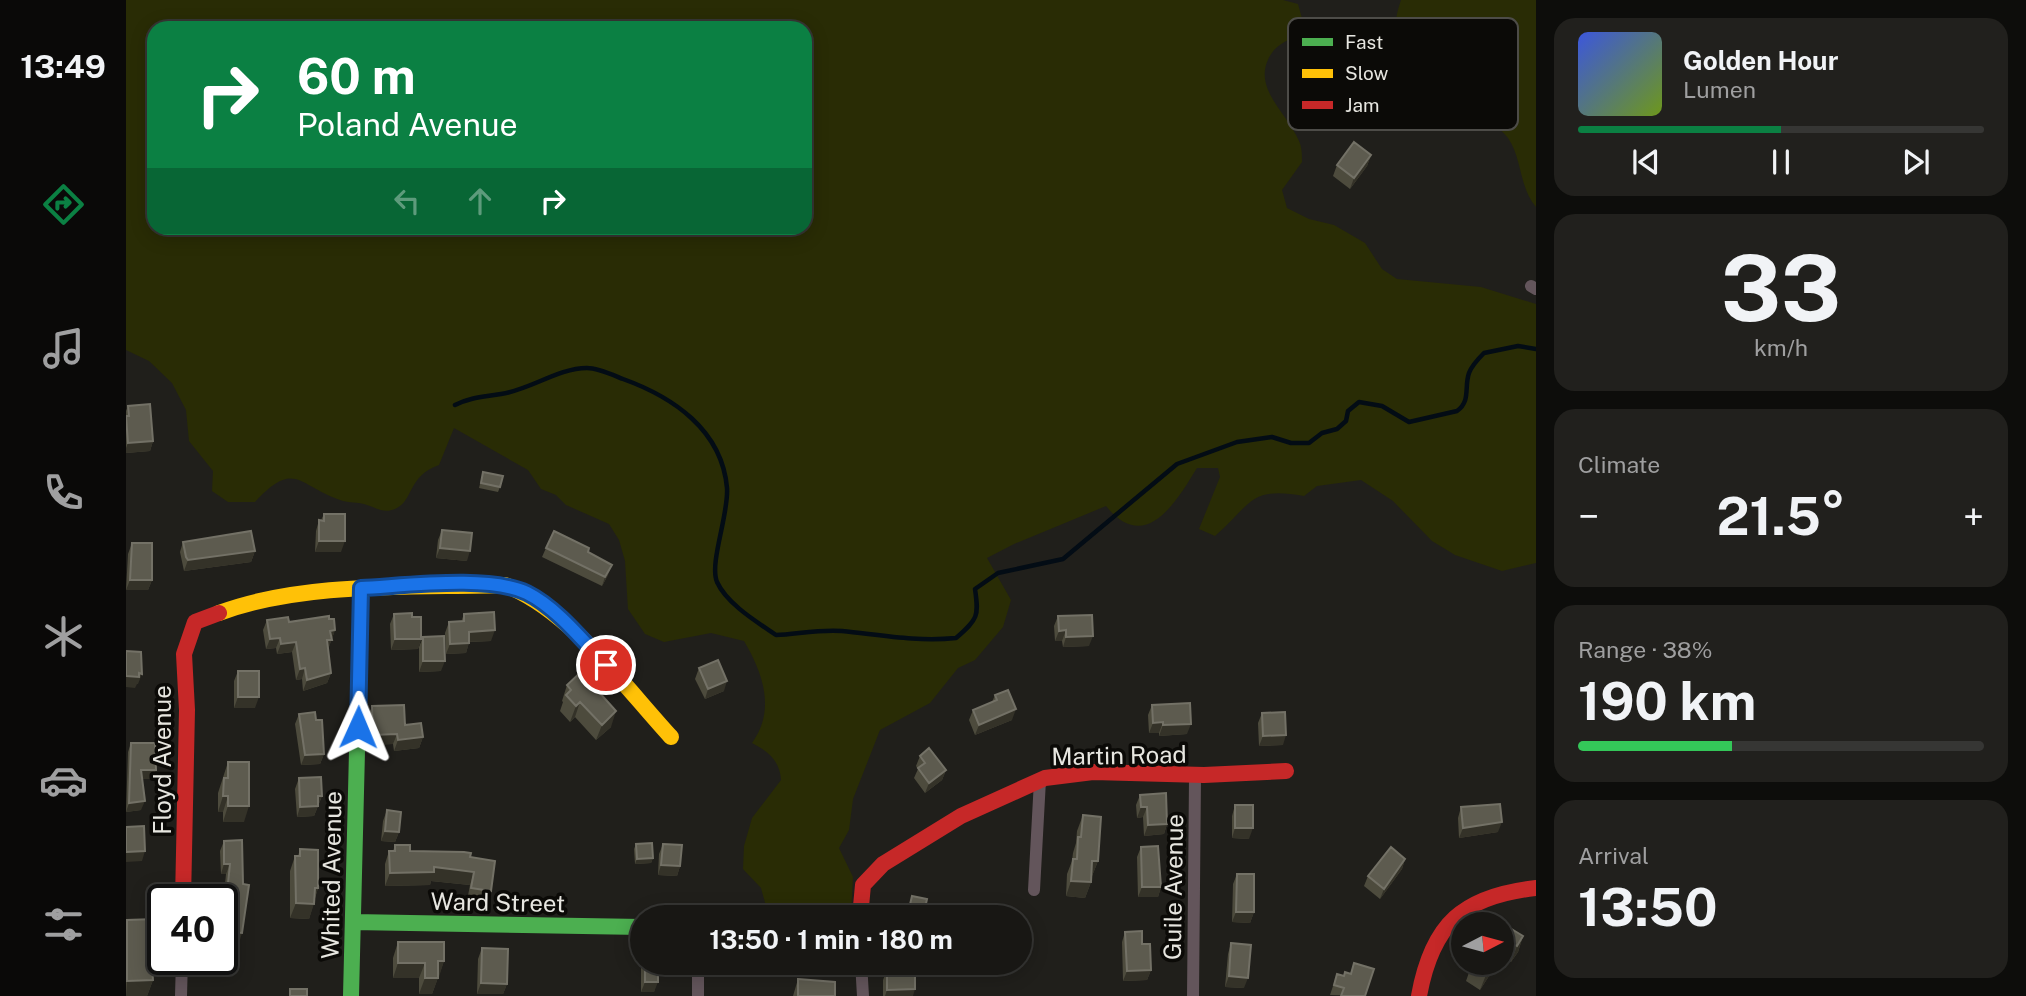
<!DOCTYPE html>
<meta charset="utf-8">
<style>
:root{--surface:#181714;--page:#21201d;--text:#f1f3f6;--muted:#9f9fa0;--line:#363634;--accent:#0b8043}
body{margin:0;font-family:"Public Sans",sans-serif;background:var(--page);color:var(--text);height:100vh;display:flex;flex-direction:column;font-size:26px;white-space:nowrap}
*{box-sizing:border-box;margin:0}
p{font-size:23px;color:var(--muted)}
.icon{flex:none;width:38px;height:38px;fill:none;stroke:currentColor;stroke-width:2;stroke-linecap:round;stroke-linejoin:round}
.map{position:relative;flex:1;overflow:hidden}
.panel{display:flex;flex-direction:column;gap:18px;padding:18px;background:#0d0d0b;width:490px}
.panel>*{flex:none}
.hud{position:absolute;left:21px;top:21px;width:665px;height:214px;border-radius:21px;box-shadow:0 4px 18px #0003,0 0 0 2px var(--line);background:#0b8043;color:#fff;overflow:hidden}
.needle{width:46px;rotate:84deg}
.buttons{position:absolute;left:1325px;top:912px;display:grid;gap:14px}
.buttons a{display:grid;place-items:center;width:63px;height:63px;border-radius:50%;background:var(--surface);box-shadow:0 4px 18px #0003,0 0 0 2px var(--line);font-size:35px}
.speed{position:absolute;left:21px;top:884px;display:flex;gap:14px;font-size:35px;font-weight:700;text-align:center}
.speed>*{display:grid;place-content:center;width:91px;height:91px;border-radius:50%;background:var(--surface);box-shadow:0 4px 18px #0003,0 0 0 2px var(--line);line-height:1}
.speed .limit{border:4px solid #111;border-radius:10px;background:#fff;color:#111}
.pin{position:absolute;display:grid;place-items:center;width:60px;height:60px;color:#fff;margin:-30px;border:4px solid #fff;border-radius:50%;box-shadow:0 2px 7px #0007}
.me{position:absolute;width:77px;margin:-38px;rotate:1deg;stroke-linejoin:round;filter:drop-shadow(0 0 5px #0008)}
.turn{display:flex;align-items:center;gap:24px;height:147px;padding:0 35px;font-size:32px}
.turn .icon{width:91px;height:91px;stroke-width:2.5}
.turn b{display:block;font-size:49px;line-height:60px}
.lanes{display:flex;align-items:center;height:66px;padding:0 35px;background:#0003;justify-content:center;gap:35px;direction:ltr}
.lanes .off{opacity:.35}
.big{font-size:52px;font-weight:700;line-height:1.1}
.panel .widget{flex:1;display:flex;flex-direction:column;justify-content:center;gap:10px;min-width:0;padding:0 24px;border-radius:21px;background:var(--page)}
.panel .dial{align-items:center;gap:0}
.dial b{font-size:91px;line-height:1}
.song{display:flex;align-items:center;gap:21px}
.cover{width:84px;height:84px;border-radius:10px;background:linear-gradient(135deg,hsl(230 70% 55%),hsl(80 70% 35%))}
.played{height:7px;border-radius:4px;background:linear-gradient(90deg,var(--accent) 50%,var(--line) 50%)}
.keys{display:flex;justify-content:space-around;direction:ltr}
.heat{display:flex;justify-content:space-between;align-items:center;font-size:38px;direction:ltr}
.charge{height:10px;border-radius:5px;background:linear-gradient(90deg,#34c759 38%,var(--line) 0)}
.trip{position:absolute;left:504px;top:905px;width:402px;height:70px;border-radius:35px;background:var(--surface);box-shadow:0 4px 18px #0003,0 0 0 2px var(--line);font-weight:700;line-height:70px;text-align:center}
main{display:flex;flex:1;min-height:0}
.tabs{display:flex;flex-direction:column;width:126px;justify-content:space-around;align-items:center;background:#0a0908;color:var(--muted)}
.tabs .icon{width:49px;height:49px}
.tabs .selected{color:var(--accent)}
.tabs b{font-size:32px;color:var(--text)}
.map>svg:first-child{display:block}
</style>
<main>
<nav class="tabs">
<b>13:49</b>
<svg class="icon selected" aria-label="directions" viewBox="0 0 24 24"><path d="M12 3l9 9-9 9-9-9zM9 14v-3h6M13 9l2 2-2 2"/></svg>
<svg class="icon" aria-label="music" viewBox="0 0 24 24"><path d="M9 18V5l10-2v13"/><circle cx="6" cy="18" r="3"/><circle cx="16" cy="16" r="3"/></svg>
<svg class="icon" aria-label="phone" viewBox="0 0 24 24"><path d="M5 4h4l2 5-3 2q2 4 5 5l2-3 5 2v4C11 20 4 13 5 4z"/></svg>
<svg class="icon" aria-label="climate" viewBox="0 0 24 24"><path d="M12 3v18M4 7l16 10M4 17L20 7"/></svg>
<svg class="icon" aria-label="car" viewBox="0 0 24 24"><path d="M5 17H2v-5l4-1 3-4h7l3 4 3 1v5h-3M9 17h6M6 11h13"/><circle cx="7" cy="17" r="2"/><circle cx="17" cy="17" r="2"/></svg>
<svg class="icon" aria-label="filters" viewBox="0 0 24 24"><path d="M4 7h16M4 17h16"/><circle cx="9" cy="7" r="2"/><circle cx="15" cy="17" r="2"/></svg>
</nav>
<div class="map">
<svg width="1410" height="996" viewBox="0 0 1410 996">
<rect width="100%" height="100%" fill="#201f1b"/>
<path fill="#292c05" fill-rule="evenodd" d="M0,0H1157L1172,4L1179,29C1170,37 1155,42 1148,50C1121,85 1160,110 1173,141C1176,147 1176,156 1176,162L1156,190L1161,208L1183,219L1208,225L1239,243L1256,269L1271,279L1355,287L1410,304V563L1376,571L1329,555L1306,541L1267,501L1235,480L1191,486L1178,496C1123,486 1126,504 1089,536L1073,529L1094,477L1092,468H1071C1049,504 1019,554 980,506L888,544L861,558L885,600L877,627L849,660L832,668L804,703L754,730L727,799L723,830L713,848L727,877L725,917H643L635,888L617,869L618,846L626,818L655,780C654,761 642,751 626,743C650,710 637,673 618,641L585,633L538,642L519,634L502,609L499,561L493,540L483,524L440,505L430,495L415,489L402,470L328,428L313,465C281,476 288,501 269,509C257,514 249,507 238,504C231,502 224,503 217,501C172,487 170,458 129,502H102L86,491L87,471L63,441L60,410L46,383L23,361L0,350ZM679,28V228H28V28Z
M1275,0H1410V207C1393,187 1396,158 1382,138C1373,126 1363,123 1353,115C1337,102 1329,83 1314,70C1300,59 1281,53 1273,36C1267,25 1271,12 1275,0Z"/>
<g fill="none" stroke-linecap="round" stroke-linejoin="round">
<path stroke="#030c15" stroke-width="4.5" d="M329,405C345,397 358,397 375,394C404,390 432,368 461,368C472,368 487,375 497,379C547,397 596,430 601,488C603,514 583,563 591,582C601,604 631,622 650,635C671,634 695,629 716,631C755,635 791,642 830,638C852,619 853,616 849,589L872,573L937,559L1051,464L1111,442L1146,437L1165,443H1183L1196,433L1211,429L1220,421L1222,411L1233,402L1256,406L1283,422L1331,411C1345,401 1338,387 1343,373C1346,365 1352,359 1358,353L1392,346L1410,349"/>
<path stroke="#63555b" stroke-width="12" d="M1405,286L1410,289
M908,890L914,780
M735,962L737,996
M55,996L56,959
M572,996V962
M1067,996L1069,778"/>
<path stroke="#4caf50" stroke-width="16" d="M227,922L516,927
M225,996L235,588"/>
<path stroke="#ffc107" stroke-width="16" d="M93,613C179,581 288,588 379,585C444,610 498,686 545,737"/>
<path stroke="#c62828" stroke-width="16" d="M57,900L61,710L58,654L69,622L93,613
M734,917L737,885L757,864L835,816L919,778L967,772L1078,775L1160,771
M1293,996C1306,924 1337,896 1410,888"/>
</g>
<path fill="#4d4b3d" d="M1245,155L1241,166L1224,189L1207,176L1211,165Z
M2,406L27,441L24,451L0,453V411Z
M357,472L374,487L372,492L353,488Z
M198,514L215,552H189L190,531L193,520H195Z
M316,530L341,561L310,558L312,540Z
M57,542L129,551L125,562L58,571L54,552Z
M6,543L26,580L22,590H0L2,554Z
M420,548L462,552L482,575L476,586L416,557Z
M268,614L286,617L295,639L292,649L265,650L264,624Z
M338,614L365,641L343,642L340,653L320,654L319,633L323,622H335Z
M932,616L963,646L937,647L936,641H929L928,626Z
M203,619L209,630L202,649L205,673L201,683L177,691L176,679L170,680L166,652L151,654L150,648L140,649L137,630L141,620L163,622Z
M297,637L315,671L293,672V647Z
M573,668L598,691L579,699L569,679Z
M112,671L129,708H108V681Z
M441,685L485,727L470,740L449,717L444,722L434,711L437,702L436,701Z
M869,695L886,720L849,735L843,720L847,710L866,702Z
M1026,705L1061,734L1033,736V733H1023L1022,715Z
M246,706L279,725L297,737L293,748L268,751L267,744L243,745L242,717Z
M1136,713L1157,745L1133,746L1132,723Z
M173,714L190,720L198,754L194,764L175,765L169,724Z
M5,743L26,779H16L15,810L0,812L2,752Z
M794,756L820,770L816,780L799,793L788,778L792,769L790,766Z
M102,762L118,822H97V812H92V793Z
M173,778L196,796L188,816L171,817L169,789Z
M1014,795L1041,824L1038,834L1018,836L1017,817L1011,818L1010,805Z
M1109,805L1123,839L1106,838V816Z
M1335,807L1372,832L1333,838L1332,818Z
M261,810L273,832L269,842L255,841L257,821Z
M957,815L972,861L966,876H965V882L959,898L940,896L941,874L946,861L947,853L950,843L951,831Z
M98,841L117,884L113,943L96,942V913L100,874H95L94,851Z
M510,844L527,858L525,863L509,864L508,849Z
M537,844L554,866L551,876L532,875L533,854Z
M269,845L284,851L344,857L365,891L360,904L341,901L344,885L305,881L304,885L259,886V864L263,851H267Z
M1015,847L1035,887L1032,897H1012L1011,857Z
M174,849L192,888L183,919L164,918V871L169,856H172Z
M1279,859L1276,869L1254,899L1238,886L1242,876Z
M1111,874L1128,912L1124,923L1106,922L1107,884Z
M786,896L797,917H780Z
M1,920L31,951L26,964L27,980L21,996H0V923Z
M1376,924L1397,936L1392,952L1385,962L1376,956V957Z
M999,932L1016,944L1025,970L1021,980L997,981L996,942Z
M272,942L318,961L306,994H293V978H267V958Z
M1105,943L1118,988L1099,987L1102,954Z
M356,948L381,984L377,994H351L352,959Z
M516,954V962H538L534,976H532L528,992H515V958Z
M1343,962H1372L1354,990L1340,981L1346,964Z
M1228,963L1239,996L1204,995L1211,974L1217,976L1224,974Z
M761,970L787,996H757V980Z
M672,979L709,996H667Z"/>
<path fill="#343228" d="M1245,155L1241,166L1224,189L1228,178Z
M27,441L24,451L0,453V448L2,443Z
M193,541H219L215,552H189Z
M314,548L344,551L341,561L310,558Z
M129,551L125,562L58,571L62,560Z
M486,565L482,575L476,586L479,577Z
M4,580H26L22,590H0Z
M209,630L202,650L197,651L204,631Z
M369,630L365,641L339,642L343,632Z
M940,630L936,641H929L933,631Z
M967,636L963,646L937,647L940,637Z
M154,638L150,648L140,649L144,639Z
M269,639H295L292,649L265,650Z
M170,642L166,652L151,654L155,644Z
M343,643L340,653L320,654L324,644Z
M297,661H319L315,671L293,672Z
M179,668L176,679L170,680L174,669Z
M13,673L16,674L12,684H11L9,688L0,687V676Z
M205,673L201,683L177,691L181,680Z
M601,681L598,691L579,699L582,689Z
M112,697H133L129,708H108Z
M454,702L449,717L444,722L450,706Z
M890,709L886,720L849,735L853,725Z
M490,711L485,727L470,740L476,725Z
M1037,722L1033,733H1023L1027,723Z
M1065,724L1061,734L1033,736L1037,725Z
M271,734L267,744L243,745L247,735Z
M1160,735L1157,745L1133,746L1137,736Z
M297,737L293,748L268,751L272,740Z
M198,754L194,764L175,765L179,755Z
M15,770H30L26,779H12Z
M820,770L816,780L799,793L803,783Z
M97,796H102L97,812H92Z
M192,796H196L188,816L171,817L174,807Z
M19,801L15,810L0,812L3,803Z
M102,806H123L118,822H97Z
M1015,807H1021L1017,817L1011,818Z
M1376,822L1372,832L1333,838L1337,828Z
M1041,824L1038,834L1018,836L1022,825Z
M1109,828H1127L1123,839L1106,838Z
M259,831L273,832L269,842L255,841Z
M19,851L16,861L0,862V852Z
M527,858L525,863L509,864L511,859Z
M1279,859L1276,869L1254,899L1258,889Z
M966,861H972L966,876H960Z
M98,864H104L100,874H95Z
M535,865L554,866L551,876L532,875Z
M308,867L348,872L344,885L305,881L304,885L259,886L264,873Z
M945,881L965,882L959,898L940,896Z
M1016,887H1035L1032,897H1012Z
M189,888H192L187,903L188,904L183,919L164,918L170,903Z
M1110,912H1128L1124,923L1106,922Z
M97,931L116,933L113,943L96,942Z
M1397,936L1392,952L1385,962L1391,946Z
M1382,941L1376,956V957V951Z
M25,951H31L25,966Z
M312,961H318L313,977H306Z
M1368,962H1372L1354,990L1360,975Z
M272,963H299L293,978H267Z
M532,965H538L534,976H528Z
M1025,970L1021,980L997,981L1001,971Z
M1103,976L1122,978L1118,988L1099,987Z
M299,978H312L306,994H293Z
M27,980L21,996H0L1,981Z
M519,982H532L528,992H515Z
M355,983L381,984L377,994H351Z
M789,989L787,996H759L761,990Z"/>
<path fill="#5d5b4f" stroke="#737166" stroke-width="2" d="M1228,142L1245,155L1228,178L1211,165Z
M24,404L27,441L2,443L0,416H3L2,406Z
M357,472L377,476L374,487L355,483Z
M198,514H219V541H193V520L198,521Z
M316,530L346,533L344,551L314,548Z
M125,531L129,551L62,560L60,557L57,542Z
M428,531L463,548L462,552L486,565L479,577L420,548Z
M6,543H26V580H4Z
M368,612L369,630L343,632V643L324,644L323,622L338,621V614Z
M286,613V617H295V639H269L268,614Z
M966,615L967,636L940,637V630L933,631L932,616Z
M203,616V619H208L209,630L204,631L206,640H201L205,673L181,680L179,668L174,669L170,642L155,644L154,638L144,639L141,620L162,617L163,622Z
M318,636L319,661H297V637Z
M0,651L15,652L16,674L13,673V677L0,676Z
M592,660L601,681L582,689L573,668Z
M112,671H133V697H112Z
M455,672L490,711L476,725L454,702L450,706L440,695L445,690L441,685Z
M882,690L890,709L853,725L847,710L871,700L869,695Z
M1064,703L1065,724L1037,725V722L1027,723L1026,705Z
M278,705L279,725L295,723L297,737L272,740L271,734L247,735L246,706Z
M189,712L190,720H196L198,754L179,755L173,714Z
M1159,712L1160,735L1137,736L1136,713Z
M5,743H29L30,770H15L19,801L3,803Z
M803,748L820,770L803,783L792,768L799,763L794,756Z
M102,762H123V806H102V796H97L98,778H102Z
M195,777L196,796H192V806L174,807L173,778Z
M1040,793L1041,824L1022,825L1021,807H1015L1014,795Z
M1374,804L1376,822L1337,828L1335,807Z
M1109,805H1127V828H1109Z
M261,810L275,812L273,832L259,831Z
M957,815L975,817L972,861H966L965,882L945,881L947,859H951L952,837H955Z
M18,826L19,851L0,852V827Z
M116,840L117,884L123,885L116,933L97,931L104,864H98V841Z
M526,843L527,858L511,859L510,844Z
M537,844L556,845L554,866L535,865Z
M269,845H284V851L338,852L345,853L344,857L369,861L365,891L345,888L348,872L308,867V872L264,873L263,851H269Z
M1032,846L1035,887H1016L1015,847Z
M1265,847L1279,859L1258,889L1242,876Z
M174,849L192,850V888H189L188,904L170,903L169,856H174Z
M1111,874H1128V912H1110Z
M786,896L801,899L797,917L782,913Z
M29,919L31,951H25L27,980L1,981V920Z
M1374,922L1397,936L1391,946L1382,941L1376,951V924H1373Z
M1016,931V944H1024L1025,970L1001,971L999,932Z
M272,942H318V961H312V978H299V963H272Z
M1105,943L1125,945L1122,978L1103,976Z
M356,948L382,949L381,984L355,983Z
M519,962H538V965H532V982H519Z
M1347,962H1368L1360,975L1345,965Z
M1228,963L1248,969L1239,996H1215L1218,988L1208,985L1211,974L1218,976L1219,972L1225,974Z
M789,969V989L761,990V970Z
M672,979L709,982V996H672Z
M164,989H181V996H164Z"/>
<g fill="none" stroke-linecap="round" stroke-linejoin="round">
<g stroke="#114b97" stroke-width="18">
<path id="route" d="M232,727L235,588C278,586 364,575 401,593C431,608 457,641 480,665"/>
</g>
<use href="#route" stroke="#1a73e8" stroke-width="12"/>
</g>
<g text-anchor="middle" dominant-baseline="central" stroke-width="7" stroke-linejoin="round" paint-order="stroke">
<g font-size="24" fill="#e7e6e0" stroke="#0b0a07">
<text transform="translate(993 755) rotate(-1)">Martin Road</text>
<text transform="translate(36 760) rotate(-90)">Floyd Avenue</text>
<text transform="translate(205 875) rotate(-89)">Whited Avenue</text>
<text transform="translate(1047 887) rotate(-89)">Guile Avenue</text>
<text transform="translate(372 902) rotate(1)">Ward Street</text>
</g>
</g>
<rect x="1162" y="18" width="230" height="112" rx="10" fill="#0b0a07" stroke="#4d4c48" stroke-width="2"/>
<rect x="1176" y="38" width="31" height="8" fill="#4caf50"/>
<rect x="1176" y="69" width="31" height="9" fill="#ffc107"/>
<rect x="1176" y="101" width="31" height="8" fill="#c62828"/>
<g font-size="19" fill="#e7e6e0">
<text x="1219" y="49">Fast</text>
<text x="1219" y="80">Slow</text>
<text x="1219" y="112">Jam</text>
</g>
</svg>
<div class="buttons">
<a><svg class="needle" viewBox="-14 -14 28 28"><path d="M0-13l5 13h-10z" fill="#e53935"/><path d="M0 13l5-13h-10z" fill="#9f9fa0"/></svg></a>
</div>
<div class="speed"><div class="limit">40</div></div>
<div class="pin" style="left:480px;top:665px;background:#d93025"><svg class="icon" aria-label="arrive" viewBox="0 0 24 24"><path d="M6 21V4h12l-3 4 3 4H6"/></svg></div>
<svg class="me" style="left:232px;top:727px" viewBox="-20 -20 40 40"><path d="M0-17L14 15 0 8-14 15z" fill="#1a73e8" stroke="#fff" stroke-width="4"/></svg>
<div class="trip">13:50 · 1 min · 180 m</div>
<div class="hud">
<div class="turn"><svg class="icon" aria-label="right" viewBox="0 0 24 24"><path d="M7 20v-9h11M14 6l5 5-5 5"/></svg><div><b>60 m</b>Poland Avenue</div></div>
<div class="lanes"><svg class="icon off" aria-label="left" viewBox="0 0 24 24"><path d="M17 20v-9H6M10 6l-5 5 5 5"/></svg><svg class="icon off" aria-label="ahead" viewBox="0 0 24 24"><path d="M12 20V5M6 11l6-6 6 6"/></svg><svg class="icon" aria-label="right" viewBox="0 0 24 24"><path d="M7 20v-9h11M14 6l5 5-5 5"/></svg></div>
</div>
</div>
<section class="panel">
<div class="widget">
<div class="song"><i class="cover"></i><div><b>Golden Hour</b><p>Lumen</p></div></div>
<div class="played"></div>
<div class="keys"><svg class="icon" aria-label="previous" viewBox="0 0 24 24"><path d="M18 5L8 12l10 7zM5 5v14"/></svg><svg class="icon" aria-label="pause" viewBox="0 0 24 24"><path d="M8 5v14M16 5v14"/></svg><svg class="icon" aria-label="next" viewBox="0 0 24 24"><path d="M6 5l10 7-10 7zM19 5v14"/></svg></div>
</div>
<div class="widget dial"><b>33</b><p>km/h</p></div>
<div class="widget"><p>Climate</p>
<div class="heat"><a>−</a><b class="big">21.5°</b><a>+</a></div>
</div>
<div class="widget"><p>Range · 38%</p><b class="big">190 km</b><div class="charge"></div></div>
<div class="widget"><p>Arrival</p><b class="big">13:50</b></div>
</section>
</main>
